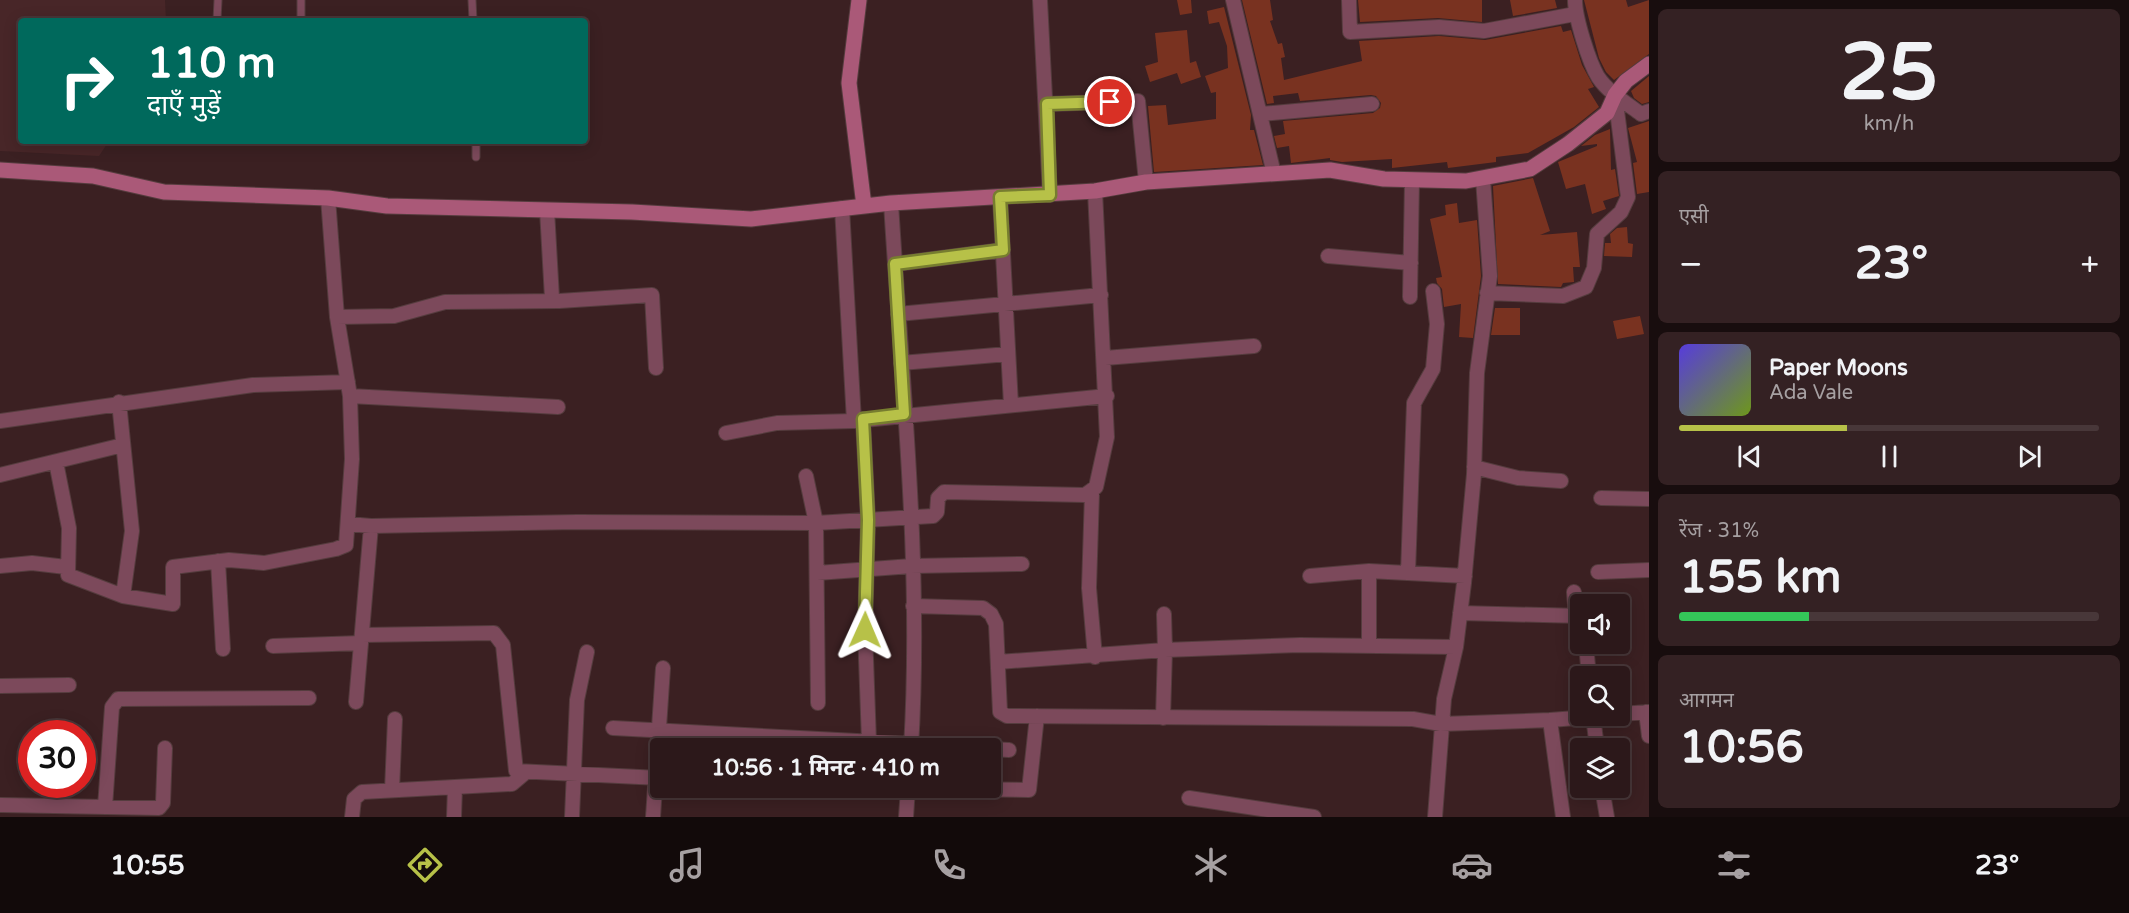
<!DOCTYPE html>
<html lang="hi">
<meta charset="utf-8">
<style>
:root{--surface:#2c181a;--page:#342123;--text:#f1f3f6;--muted:#a6a0a2;--line:#483739;--accent:#b7c148}
body{margin:0;font-family:"Varela Round","Noto Sans Devanagari",sans-serif;background:var(--page);color:var(--text);height:100vh;display:flex;flex-direction:column;font-size:22px;white-space:nowrap}
*{box-sizing:border-box;margin:0}
p{font-size:20px;color:var(--muted)}
.icon{flex:none;width:33px;height:33px;fill:none;stroke:currentColor;stroke-width:2;stroke-linecap:round;stroke-linejoin:round}
.map{position:relative;flex:1;overflow:hidden}
.side{display:flex;flex-direction:column;gap:9px;padding:9px;background:#180d0e;width:480px}
.side>*{flex:none}
.guide{position:absolute;left:18px;top:18px;width:570px;height:126px;border-radius:6px;box-shadow:0 3px 15px #0003,0 0 0 2px var(--line);background:#00695c;color:#fff;overflow:hidden}
.buttons{position:absolute;left:1570px;top:594px;display:grid;gap:12px}
.buttons a{display:grid;place-items:center;width:60px;height:60px;border-radius:6px;background:var(--surface);box-shadow:0 3px 15px #0003,0 0 0 2px var(--line);font-size:30px}
.speed{position:absolute;left:18px;top:720px;display:flex;gap:12px;font-size:30px;font-weight:700;text-align:center}
.speed>*{display:grid;place-content:center;width:78px;height:78px;border-radius:50%;background:var(--surface);box-shadow:0 3px 15px #0003,0 0 0 2px var(--line);line-height:1}
.speed .limit{border:9px solid #d22;background:#fff;color:#111}
.pin{position:absolute;display:grid;place-items:center;width:51px;height:51px;color:#fff;margin:-26px;border:3px solid #fff;border-radius:50%;box-shadow:0 2px 6px #0007}
.me{position:absolute;width:66px;margin:-33px;rotate:1deg;stroke-linejoin:round;filter:drop-shadow(0 0 4px #0008)}
.turn{display:flex;align-items:center;gap:21px;height:126px;padding:0 30px;font-size:27px}
.turn .icon{width:78px;height:78px;stroke-width:2.5}
.turn b{display:block;font-size:42px;line-height:51px}
.big{font-size:45px;font-weight:700;line-height:1.1}
.side .card{flex:1;display:flex;flex-direction:column;justify-content:center;gap:9px;min-width:0;padding:0 21px;border-radius:9px;background:var(--page)}
.side .dial{align-items:center;gap:0}
.dial b{font-size:78px;line-height:1}
.song{display:flex;align-items:center;gap:18px}
.cover{width:72px;height:72px;border-radius:9px;background:linear-gradient(135deg,hsl(250 70% 55%),hsl(80 70% 35%))}
.played{height:6px;border-radius:3px;background:linear-gradient(90deg,var(--accent) 40%,var(--line) 40%)}
.keys{display:flex;justify-content:space-around;direction:ltr}
.heat{display:flex;justify-content:space-between;align-items:center;font-size:33px;direction:ltr}
.charge{height:9px;border-radius:4px;background:linear-gradient(90deg,#34c759 31%,var(--line) 0)}
.trip{position:absolute;left:650px;top:738px;width:351px;height:60px;border-radius:6px;background:var(--surface);box-shadow:0 3px 15px #0003,0 0 0 2px var(--line);font-weight:700;line-height:60px;text-align:center}
.tab-bar{display:flex;height:96px;justify-content:space-around;align-items:center;background:#120a0a;color:var(--muted)}
.tab-bar .icon{width:42px;height:42px}
.tab-bar .selected{color:var(--accent)}
.tab-bar b{font-size:27px;color:var(--text)}
main{display:flex;flex:1;min-height:0}
.map>svg:first-child{display:block}
</style>
<main>
<div class="map">
<svg width="1649" height="817" viewBox="0 0 1649 817">
<rect width="100%" height="100%" fill="#3b2022"/>
<path fill="#482628" d="M165,0L166,21H21V141H109L99,156L0,151V0Z"/>
<path fill="#793220" d="M1177,0H1191L1192,13L1180,15Z
M1242,0H1270L1273,20L1270,21L1278,44L1282,43L1285,57L1281,58L1284,80L1362,61L1359,41L1439,36L1485,40L1561,26L1563,32L1571,30L1582,65L1594,87L1588,89L1599,107L1574,127L1528,153L1496,157V162L1448,168L1447,162L1392,168V159L1342,162L1330,160V158L1291,163L1289,146L1277,148L1274,136L1285,134L1283,121L1373,113L1380,108L1381,103L1376,96L1371,95L1300,101L1298,93L1273,96L1274,103L1267,104Z
M1358,0H1482V22L1438,18L1360,22Z
M1510,0H1555L1557,8L1513,16Z
M1584,0H1626L1628,7L1649,0V54L1614,80L1606,72L1599,58Z
M1224,7L1251,115L1250,130H1254L1263,165L1154,172L1148,106L1166,105L1168,125L1216,119V92L1211,93L1205,76L1228,68L1227,46L1219,22L1209,24L1207,11Z
M1187,30L1190,63L1196,61L1201,77L1181,84L1177,73L1150,82L1145,66L1158,62L1155,33Z
M1649,76V102L1642,104L1634,98L1631,91Z
M1649,121V192L1637,194L1633,163L1637,162L1628,128Z
M1610,129L1611,170L1615,169L1619,196L1603,201L1606,209L1592,214L1585,184L1566,189L1558,162L1597,146V144L1581,146L1595,135Z
M1533,178L1550,231L1540,235L1577,232L1580,267H1573L1574,282L1563,283L1561,287L1498,284L1493,186Z
M1457,203L1459,223L1477,220L1481,276L1473,338L1459,337L1461,304L1444,307L1442,289L1437,283L1436,278L1442,277L1430,219L1446,215L1445,205Z
M1627,227L1628,243L1633,244L1632,257L1604,256L1605,243H1611L1610,234L1617,228Z
M1495,308H1520V335H1491Z
M1640,316L1644,334L1617,339L1613,321Z"/>
<g fill="none" stroke-linecap="round" stroke-linejoin="round">
<g stroke="#553c3e" stroke-width="9">
<path id="lane" d="M301,0V21
M472,0L473,21
M217,21L218,0
M476,141V157"/>
</g>
<g stroke="#553c3e" stroke-width="16">
<path id="street" d="M1040,0L1050,195
M1233,0L1274,174
M1349,0L1350,32L1439,27L1484,31L1575,14
M1575,0C1575,18 1589,62 1598,77C1608,92 1626,103 1641,114L1649,111
M1047,104L1138,101L1146,182
M1261,114L1372,104
M1000,197L1011,405
M891,203C902,384 922,567 911,748
M842,208L854,421
M547,210L552,298L559,301L652,295L656,368
M1328,256L1411,263
M895,264L1003,250
M1487,293L1563,296L1586,287L1594,268L1597,234L1621,212L1628,197L1615,95
M1410,297L1412,180
M898,314L1101,295
M337,317L394,316L445,302L559,301
M1105,358L1254,346
M901,363L1008,354
M350,396L558,407
M119,402L132,531L123,596
M863,419L868,520L865,630L869,742
M0,421L253,385L348,382
M726,433L777,423L854,421L1107,396
M56,462L69,528L68,575L123,596L173,604V567L229,560L264,563L336,549L346,545L352,459L350,396L337,317L328,198
M1474,467L1518,478L1561,481
M0,475L123,445
M806,476L816,523L818,703
M1092,493L1089,588L1095,657
M1601,498L1649,499
M348,524L371,526L577,522L816,523L933,516L937,512L938,498L944,492L1085,495L1096,487L1107,437L1095,191
M218,561L223,649
M0,566L32,563L66,567
M1598,572L1649,570
M817,573L912,566L1022,564
M1408,573L1414,403L1433,369L1437,324L1433,291
M1310,576L1369,571L1465,576
M1574,592L1576,617
M913,606L983,608L991,614L996,624L1000,712L1007,716L1413,719L1441,724L1550,720L1563,817
M1460,613L1581,616
M362,635L494,633L503,645L516,771L660,778
M1586,645L1589,676
M273,646L361,643
M1369,646V571
M998,662L1165,650L1164,614
M0,686L69,685
M356,702L371,526
M1646,712L1649,736
M1620,714L1649,712
M1593,716L1597,748
M1163,718L1165,650L1300,645L1456,647
M1550,720L1602,716
M613,728L990,748
M990,749L1009,750
M857,788L1029,790L1037,716
M1602,788L1607,817
M392,790L395,719
M1189,798L1314,817
M1,805L159,808L163,803L165,748
M105,807L112,707L118,699L309,698
M352,817L354,799L362,792L512,784L525,773
M454,817L455,787
M572,817L577,700L587,652
M653,817L663,668
M906,817L908,788
M1435,817L1444,699L1456,647L1464,583L1474,474L1477,373L1490,276L1483,179"/>
</g>
<g stroke="#553c3e" stroke-width="17">
<path id="secondary" d="M859,0L849,83L864,206
M0,170L93,176L164,192L328,198L387,206L632,212L751,219L891,203L1095,191L1146,182L1330,170L1384,179L1466,181L1530,169L1568,144L1607,113L1615,95L1626,81L1649,64"/>
</g>
<use href="#lane" stroke="#7c495b" stroke-width="7"/>
<use href="#street" stroke="#7c495b" stroke-width="14"/>
<use href="#secondary" stroke="#aa5978" stroke-width="15"/>
</g>
<g fill="none" stroke-linecap="round" stroke-linejoin="round">
<g stroke="#777d2f" stroke-width="15">
<path id="route" d="M865,630L868,520L863,419L904,414L895,264L1003,250L1000,197L1050,195L1047,104L1110,102"/>
</g>
<use href="#route" stroke="#b7c148" stroke-width="10"/>
</g>
</svg>
<div class="buttons">
<a><svg class="icon" aria-label="sound" viewBox="0 0 24 24"><path d="M4 9h4l5-4v14l-5-4H4zM17 9q2 3 0 6"/></svg></a>
<a><svg class="icon" aria-label="search" viewBox="0 0 24 24"><circle cx="10" cy="10" r="6"/><path d="M15 15l6 6"/></svg></a>
<a><svg class="icon" aria-label="layers" viewBox="0 0 24 24"><path d="M12 4l9 5-9 5-9-5zM3 14l9 5 9-5"/></svg></a>
</div>
<div class="speed"><div class="limit">30</div></div>
<div class="pin" style="left:1110px;top:102px;background:#d93025"><svg class="icon" aria-label="arrive" viewBox="0 0 24 24"><path d="M6 21V4h12l-3 4 3 4H6"/></svg></div>
<svg class="me" style="left:865px;top:630px" viewBox="-20 -20 40 40"><path d="M0-17L14 15 0 8-14 15z" fill="#b7c148" stroke="#fff" stroke-width="4"/></svg>
<div class="trip">10:56 · 1 मिनट · 410 m</div>
<div class="guide">
<div class="turn"><svg class="icon" aria-label="right" viewBox="0 0 24 24"><path d="M7 20v-9h11M14 6l5 5-5 5"/></svg><div><b>110 m</b>दाएँ मुड़ें</div></div>
</div>
</div>
<section class="side">
<div class="card dial"><b>25</b><p>km/h</p></div>
<div class="card"><p>एसी</p>
<div class="heat"><a>−</a><b class="big">23°</b><a>+</a></div>
</div>
<div class="card">
<div class="song"><i class="cover"></i><div><b>Paper Moons</b><p>Ada Vale</p></div></div>
<div class="played"></div>
<div class="keys"><svg class="icon" aria-label="previous" viewBox="0 0 24 24"><path d="M18 5L8 12l10 7zM5 5v14"/></svg><svg class="icon" aria-label="pause" viewBox="0 0 24 24"><path d="M8 5v14M16 5v14"/></svg><svg class="icon" aria-label="next" viewBox="0 0 24 24"><path d="M6 5l10 7-10 7zM19 5v14"/></svg></div>
</div>
<div class="card"><p>रेंज · 31%</p><b class="big">155 km</b><div class="charge"></div></div>
<div class="card"><p>आगमन</p><b class="big">10:56</b></div>
</section>
</main>
<nav class="tab-bar">
<b>10:55</b>
<svg class="icon selected" aria-label="directions" viewBox="0 0 24 24"><path d="M12 3l9 9-9 9-9-9zM9 14v-3h6M13 9l2 2-2 2"/></svg>
<svg class="icon" aria-label="music" viewBox="0 0 24 24"><path d="M9 18V5l10-2v13"/><circle cx="6" cy="18" r="3"/><circle cx="16" cy="16" r="3"/></svg>
<svg class="icon" aria-label="phone" viewBox="0 0 24 24"><path d="M5 4h4l2 5-3 2q2 4 5 5l2-3 5 2v4C11 20 4 13 5 4z"/></svg>
<svg class="icon" aria-label="climate" viewBox="0 0 24 24"><path d="M12 3v18M4 7l16 10M4 17L20 7"/></svg>
<svg class="icon" aria-label="car" viewBox="0 0 24 24"><path d="M5 17H2v-5l4-1 3-4h7l3 4 3 1v5h-3M9 17h6M6 11h13"/><circle cx="7" cy="17" r="2"/><circle cx="17" cy="17" r="2"/></svg>
<svg class="icon" aria-label="filters" viewBox="0 0 24 24"><path d="M4 7h16M4 17h16"/><circle cx="9" cy="7" r="2"/><circle cx="15" cy="17" r="2"/></svg>
<b>23°</b>
</nav>
